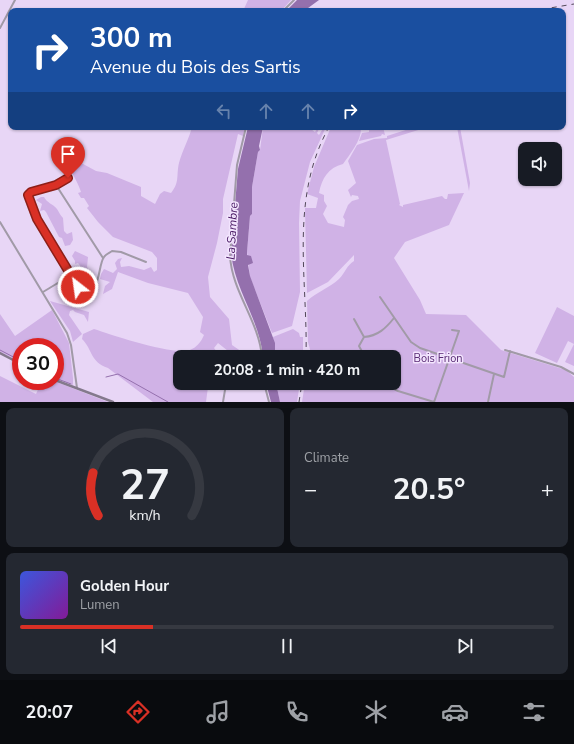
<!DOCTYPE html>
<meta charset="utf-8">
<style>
:root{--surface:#171b24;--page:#242831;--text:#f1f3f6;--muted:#9ea1a6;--line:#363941;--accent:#d93025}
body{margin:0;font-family:"Nunito Sans",sans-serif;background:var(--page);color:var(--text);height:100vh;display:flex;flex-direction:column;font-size:15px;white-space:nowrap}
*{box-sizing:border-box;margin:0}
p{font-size:13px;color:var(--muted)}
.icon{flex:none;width:22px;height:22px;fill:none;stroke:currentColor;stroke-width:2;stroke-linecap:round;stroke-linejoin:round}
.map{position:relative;height:402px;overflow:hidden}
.panel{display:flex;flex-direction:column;gap:6px;padding:6px;background:#0d0f14;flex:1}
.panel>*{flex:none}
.banner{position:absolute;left:8px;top:8px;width:558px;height:122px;border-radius:8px;box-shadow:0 1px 3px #0004;background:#1a4fa0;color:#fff;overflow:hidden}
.controls{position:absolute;left:518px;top:142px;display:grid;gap:8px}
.controls a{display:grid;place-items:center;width:44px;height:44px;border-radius:8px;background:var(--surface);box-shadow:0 1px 3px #0004;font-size:20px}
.speed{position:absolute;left:12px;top:338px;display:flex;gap:8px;font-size:20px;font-weight:700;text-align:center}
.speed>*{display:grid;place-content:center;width:52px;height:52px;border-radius:50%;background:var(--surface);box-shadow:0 1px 3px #0004;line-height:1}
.speed .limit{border:6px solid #d22;background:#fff;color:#111}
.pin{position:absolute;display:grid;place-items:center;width:34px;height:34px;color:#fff;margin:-41px -17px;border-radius:50% 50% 50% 0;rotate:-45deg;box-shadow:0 0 4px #0007}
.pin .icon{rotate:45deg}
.me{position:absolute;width:44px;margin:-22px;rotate:330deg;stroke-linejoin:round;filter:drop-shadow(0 0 3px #0008)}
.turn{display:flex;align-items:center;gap:14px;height:84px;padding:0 16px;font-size:18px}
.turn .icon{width:52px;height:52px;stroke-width:2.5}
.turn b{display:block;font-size:28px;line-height:34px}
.lanes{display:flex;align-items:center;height:38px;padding:0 16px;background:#0003;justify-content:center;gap:20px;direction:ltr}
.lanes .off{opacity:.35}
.big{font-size:30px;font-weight:700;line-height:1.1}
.panel .card{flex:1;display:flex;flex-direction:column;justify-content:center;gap:6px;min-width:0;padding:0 14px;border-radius:8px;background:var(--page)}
.panel .dial{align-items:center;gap:0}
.dial svg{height:104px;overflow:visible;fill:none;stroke:var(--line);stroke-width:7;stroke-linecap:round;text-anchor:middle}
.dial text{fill:var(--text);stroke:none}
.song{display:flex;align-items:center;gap:12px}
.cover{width:48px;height:48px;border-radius:6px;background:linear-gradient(135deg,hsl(230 70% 55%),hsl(290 70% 35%))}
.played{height:4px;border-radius:2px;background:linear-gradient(90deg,var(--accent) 25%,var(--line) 25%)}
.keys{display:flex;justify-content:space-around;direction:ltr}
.heat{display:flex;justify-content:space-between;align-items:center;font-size:22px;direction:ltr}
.panel .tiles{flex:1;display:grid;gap:6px;grid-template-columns:1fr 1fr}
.card:last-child{grid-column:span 2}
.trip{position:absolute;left:173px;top:350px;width:228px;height:40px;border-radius:8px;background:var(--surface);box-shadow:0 1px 3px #0004;font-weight:700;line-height:40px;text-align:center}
.tab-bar{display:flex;height:64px;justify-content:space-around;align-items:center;background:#090b0e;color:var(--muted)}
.tab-bar .icon{width:28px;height:28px}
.tab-bar .active{color:var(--accent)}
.tab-bar b{font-size:18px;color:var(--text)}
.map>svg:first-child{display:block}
</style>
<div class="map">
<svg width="574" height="402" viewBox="0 0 574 402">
<rect width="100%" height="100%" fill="#e8d6f6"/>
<path fill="#d0b2e6" d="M248,0H291L281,11H243Z
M192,127H245L243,136L238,134L223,199V213L217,243L208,277L210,297L229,319L232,345L245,354L242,357H232L228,351L218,343L214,348L221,357H180V383H204L208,387L206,402H153L108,368C90,362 93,350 82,339L83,334L94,329C112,335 174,356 190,350C197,347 201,342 204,335L200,332L203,317L188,293L148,283L118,272L112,289L103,294L105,286L110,282L100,279L101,274L104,269L113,273L117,269L115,263L118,259L122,258L120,262L121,267L129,266L144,270L151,267L154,272L157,270V258L152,252L113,237L98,222L87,208L89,206L84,198H81L78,193L81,192C79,185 73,174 69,168L65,169L61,163L74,159L96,171L107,173L141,187V196L155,204L160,194L164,191L171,193C180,182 176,176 179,163C182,151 189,139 192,127Z
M263,127H308L315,132L318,127H320L317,133L319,135L324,127H326L310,162L300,201L299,223L300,292L292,326L272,333L250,277L247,252L250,216L252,214V187L258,152L260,150Z
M331,127H361C362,140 350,154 343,164C328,168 322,178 319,193L324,195V201L327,206L323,214L328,223L344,227L345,220L343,217L348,205L352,201L359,199L358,196L352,195L351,197L348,190L356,183L348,161L357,145L374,139L387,138V136L415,127H428L386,140L400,204L399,205L403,207V205L442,196L445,199H447L448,194L464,193L449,225L405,242L394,258L420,300L426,314L466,315L501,350L566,370L574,377V402H302L305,383H317L323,390L320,383H394V357H312L308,342L307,301C317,292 329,288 339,279C345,273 347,265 354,261V255L328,282L307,293L305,208H316L318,198L307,194L314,167Z
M369,127H383L385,135L382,134L381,136L359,141L362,133L369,132Z
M457,127H460L470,183L469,191Z
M41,197H44C47,203 53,204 57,209C59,212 60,215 63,218L64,231L67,234L72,232L73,240L70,245L65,246L62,238L59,237L46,212L44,210L40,211L42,204L36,200Z
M75,251L88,257L87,267L90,273L81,274L82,268L78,263L75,264V261L72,256Z
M50,301L89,312L88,322L84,315L75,312L73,310L70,311L69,315L82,334L73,342L70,331Z
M557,307L574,316V366L565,362L574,344L568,341L557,363L535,353Z
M52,310L69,343L73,378V385L55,378V347H21V362L0,352V314L15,336Z
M293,329L299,333L300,337H303V357H275L273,337Z
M0,376L36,394L42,381H54L108,402H0Z
M276,383H300L297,402H280Z"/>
<path fill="#9470ad" d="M297,0H319L304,11H286Z
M248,127H263L259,146L260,150L258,152L252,187V214L250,216L247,252V255L251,256L253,263L248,265L250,276L275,343V357H263C260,320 234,289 231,252L238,169Z
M266,383H276L280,402H271Z"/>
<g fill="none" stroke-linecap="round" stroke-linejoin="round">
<path stroke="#9470ad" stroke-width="1" d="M0,350L21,361
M106,377L118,374L168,402
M55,378L71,384"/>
<path stroke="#a19aa7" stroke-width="2" d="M283,11L294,0
M0,28L15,0
M246,127L237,165L230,256C232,292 259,321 262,357
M68,178L56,185L31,192L28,195L37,219L71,275
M56,185L103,258
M0,222L67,333L71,345L77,388
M43,292L71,275L82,290C102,294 97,267 104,257C106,254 109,253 112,251L121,252L146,262
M380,297L411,342L420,348L504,377L510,351
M354,319L364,337
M364,337C378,336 386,328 394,318
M364,337L359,346L365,357
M505,350L561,367L574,374
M264,383L269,402
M383,383L398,391L434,402
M223,402L225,390L229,383
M434,402L459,331L452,330
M488,402L494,374"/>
<path stroke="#84798c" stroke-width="2.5" d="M0,353L21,364
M55,380L113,402"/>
<path stroke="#524959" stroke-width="1" stroke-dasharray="5 5" stroke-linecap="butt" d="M532,11L574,4
M306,357C308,279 289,199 329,127
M299,402L302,383"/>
</g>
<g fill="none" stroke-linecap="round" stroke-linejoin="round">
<g stroke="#8d1f18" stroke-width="10">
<path id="route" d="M68,178L56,185L31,192L28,195L37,219L78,287"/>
</g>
<use href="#route" stroke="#d93025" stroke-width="7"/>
</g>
<g text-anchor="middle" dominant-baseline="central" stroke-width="3" stroke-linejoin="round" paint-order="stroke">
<g font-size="11" fill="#572973" stroke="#f3e5fe">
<text x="438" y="358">Bois Frion</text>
</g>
<g font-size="12" font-style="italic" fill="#461661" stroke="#f3e5fe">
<text transform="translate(232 231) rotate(-87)">La Sambre</text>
</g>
</g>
</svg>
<div class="controls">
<a><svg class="icon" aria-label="sound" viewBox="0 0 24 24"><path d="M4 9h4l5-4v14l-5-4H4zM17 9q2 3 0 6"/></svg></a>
</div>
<div class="speed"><div class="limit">30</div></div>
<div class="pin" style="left:68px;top:178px;background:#d93025"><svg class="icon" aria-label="arrive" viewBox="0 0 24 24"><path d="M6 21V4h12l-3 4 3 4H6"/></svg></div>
<svg class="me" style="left:78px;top:287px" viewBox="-20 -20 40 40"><circle r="17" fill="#d93025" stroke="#fff" stroke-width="3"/><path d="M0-11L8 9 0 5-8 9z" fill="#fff"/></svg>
<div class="trip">20:08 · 1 min · 420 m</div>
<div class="banner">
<div class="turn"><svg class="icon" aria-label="right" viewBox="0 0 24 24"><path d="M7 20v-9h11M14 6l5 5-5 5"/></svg><div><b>300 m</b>Avenue du Bois des Sartis</div></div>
<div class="lanes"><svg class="icon off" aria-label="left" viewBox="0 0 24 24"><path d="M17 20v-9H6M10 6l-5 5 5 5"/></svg><svg class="icon off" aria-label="ahead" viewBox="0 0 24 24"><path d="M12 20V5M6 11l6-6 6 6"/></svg><svg class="icon off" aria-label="ahead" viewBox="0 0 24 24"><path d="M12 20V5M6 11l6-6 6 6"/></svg><svg class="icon" aria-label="right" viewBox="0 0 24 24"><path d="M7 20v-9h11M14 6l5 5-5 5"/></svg></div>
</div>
</div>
<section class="panel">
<div class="tiles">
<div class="card dial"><svg viewBox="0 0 100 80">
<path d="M14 69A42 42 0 1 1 86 69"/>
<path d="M14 69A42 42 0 0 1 10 36" stroke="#d93025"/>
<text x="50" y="56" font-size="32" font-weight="700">27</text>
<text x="50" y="72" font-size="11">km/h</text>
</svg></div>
<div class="card"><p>Climate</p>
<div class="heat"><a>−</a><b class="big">20.5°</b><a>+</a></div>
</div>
<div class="card">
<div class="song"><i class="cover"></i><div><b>Golden Hour</b><p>Lumen</p></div></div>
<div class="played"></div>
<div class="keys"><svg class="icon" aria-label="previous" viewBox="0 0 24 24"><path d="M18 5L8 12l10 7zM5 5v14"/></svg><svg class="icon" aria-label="pause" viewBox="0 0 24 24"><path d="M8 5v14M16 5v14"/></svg><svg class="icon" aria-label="next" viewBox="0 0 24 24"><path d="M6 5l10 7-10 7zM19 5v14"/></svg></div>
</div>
</div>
</section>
<nav class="tab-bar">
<b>20:07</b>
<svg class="icon active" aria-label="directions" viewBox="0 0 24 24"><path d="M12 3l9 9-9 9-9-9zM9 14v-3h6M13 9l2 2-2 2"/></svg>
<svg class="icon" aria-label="music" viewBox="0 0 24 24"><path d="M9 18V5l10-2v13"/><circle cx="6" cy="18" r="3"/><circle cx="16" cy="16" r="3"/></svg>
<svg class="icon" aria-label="phone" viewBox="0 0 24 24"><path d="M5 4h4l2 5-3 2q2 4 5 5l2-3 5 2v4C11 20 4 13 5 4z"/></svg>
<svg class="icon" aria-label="climate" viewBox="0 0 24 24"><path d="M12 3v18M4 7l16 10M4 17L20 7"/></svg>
<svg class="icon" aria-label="car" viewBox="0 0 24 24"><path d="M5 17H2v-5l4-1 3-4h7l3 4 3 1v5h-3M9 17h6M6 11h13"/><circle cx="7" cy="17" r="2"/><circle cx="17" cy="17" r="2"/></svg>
<svg class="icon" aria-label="filters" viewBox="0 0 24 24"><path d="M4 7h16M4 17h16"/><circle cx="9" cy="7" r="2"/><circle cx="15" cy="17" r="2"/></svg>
</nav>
